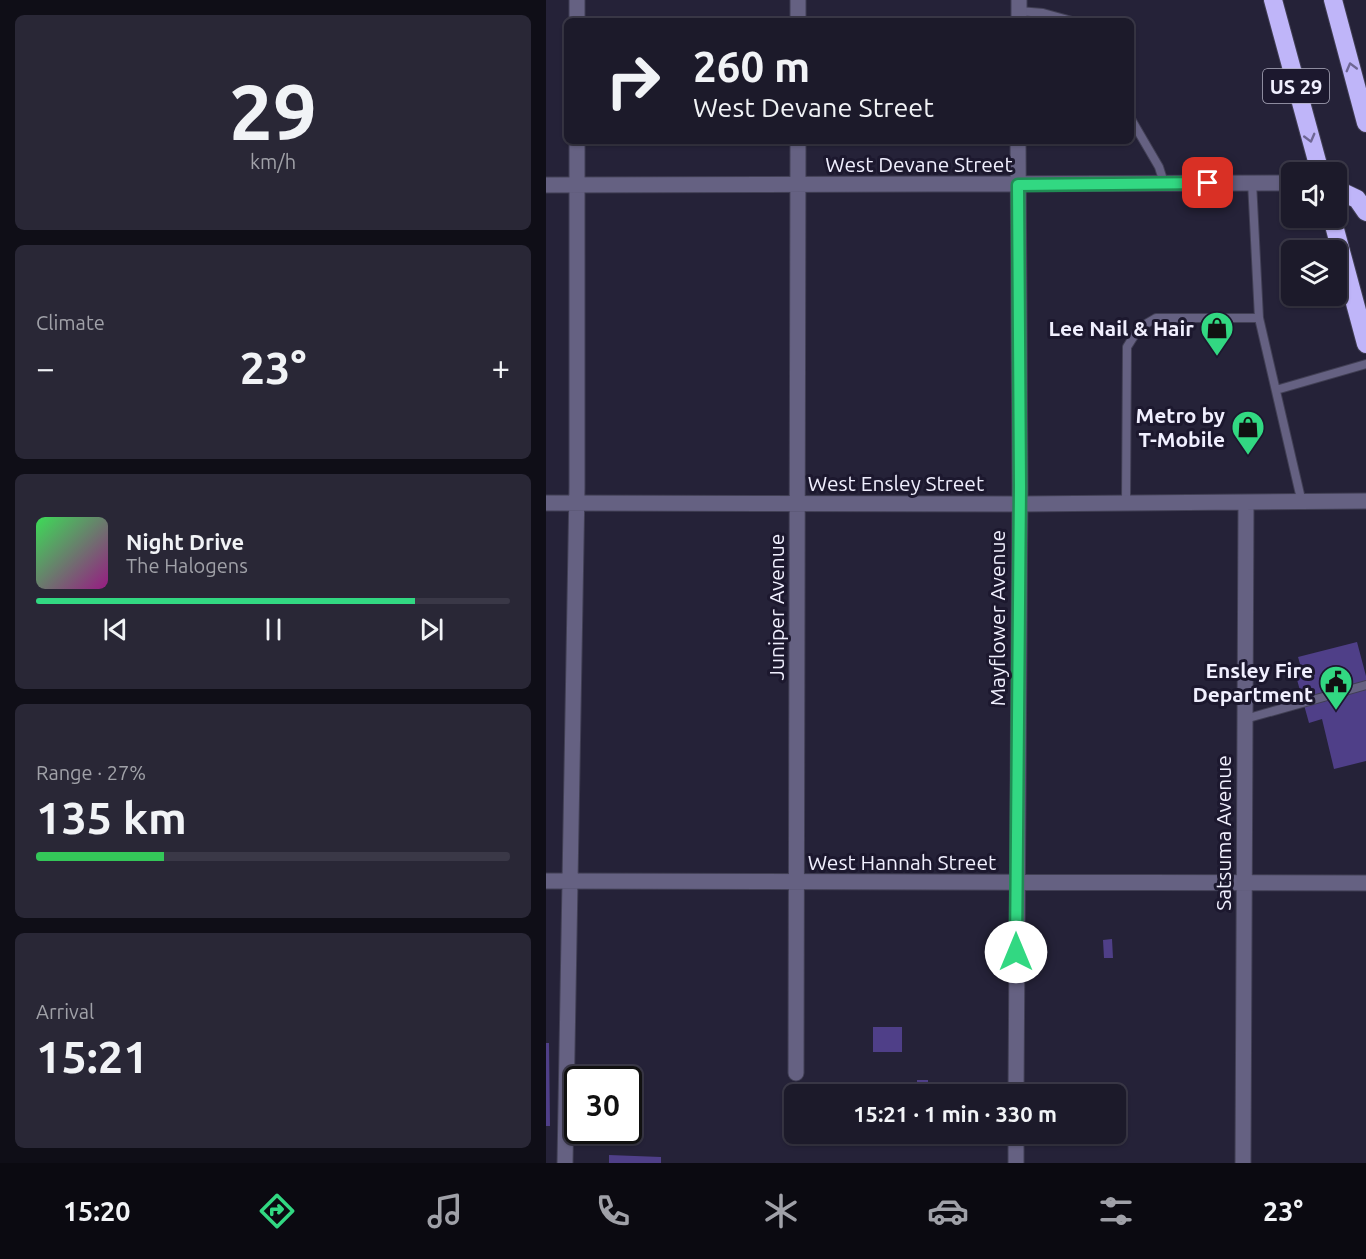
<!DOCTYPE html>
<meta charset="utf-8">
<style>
:root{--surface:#1c1a2a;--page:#292736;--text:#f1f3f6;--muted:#a0a1a8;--line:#3a3847;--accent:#32d882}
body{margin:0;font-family:Ubuntu,sans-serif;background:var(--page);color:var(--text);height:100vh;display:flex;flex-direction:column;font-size:22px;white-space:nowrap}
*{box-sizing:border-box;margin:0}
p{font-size:20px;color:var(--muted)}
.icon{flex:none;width:33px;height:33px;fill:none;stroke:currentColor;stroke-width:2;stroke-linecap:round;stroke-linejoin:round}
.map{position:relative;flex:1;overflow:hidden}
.drawer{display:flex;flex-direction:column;gap:15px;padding:15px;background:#0f0e17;width:546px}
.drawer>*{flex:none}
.banner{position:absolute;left:18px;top:18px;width:570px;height:126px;border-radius:9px;box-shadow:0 2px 4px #0004,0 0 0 2px var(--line);background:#1c1a2a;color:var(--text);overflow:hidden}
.fabs{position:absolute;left:735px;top:162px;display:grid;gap:12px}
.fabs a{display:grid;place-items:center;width:66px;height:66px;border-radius:9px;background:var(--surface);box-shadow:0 2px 4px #0004,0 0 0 2px var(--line);font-size:30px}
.speed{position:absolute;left:18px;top:1066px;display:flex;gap:12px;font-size:30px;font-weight:700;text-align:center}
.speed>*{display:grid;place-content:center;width:78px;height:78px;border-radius:50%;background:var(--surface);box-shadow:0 2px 4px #0004,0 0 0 2px var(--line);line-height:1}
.speed .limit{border:3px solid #111;border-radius:9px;background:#fff;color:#111}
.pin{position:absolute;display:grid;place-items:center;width:51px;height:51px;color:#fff;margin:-26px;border-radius:12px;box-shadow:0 3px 9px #0006}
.me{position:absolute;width:66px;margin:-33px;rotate:0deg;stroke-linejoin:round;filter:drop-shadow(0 0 4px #0008)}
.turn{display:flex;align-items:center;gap:21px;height:126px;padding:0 30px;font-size:27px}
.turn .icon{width:78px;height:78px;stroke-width:2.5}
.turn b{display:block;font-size:42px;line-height:51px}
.big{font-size:45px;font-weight:700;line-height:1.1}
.drawer .card{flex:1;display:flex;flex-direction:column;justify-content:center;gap:9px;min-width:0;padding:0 21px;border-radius:9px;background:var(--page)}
.drawer .dial{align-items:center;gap:0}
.dial b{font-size:78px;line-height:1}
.song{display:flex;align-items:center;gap:18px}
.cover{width:72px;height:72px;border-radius:9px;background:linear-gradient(135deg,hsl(130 70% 55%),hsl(310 70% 35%))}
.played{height:6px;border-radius:3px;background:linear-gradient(90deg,var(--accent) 80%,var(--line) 80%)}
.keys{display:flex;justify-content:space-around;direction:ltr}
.heat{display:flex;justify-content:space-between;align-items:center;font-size:33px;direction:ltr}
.charge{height:9px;border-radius:4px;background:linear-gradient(90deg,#34c759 27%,var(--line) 0)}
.trip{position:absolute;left:238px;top:1084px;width:342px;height:60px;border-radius:9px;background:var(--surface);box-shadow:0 2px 4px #0004,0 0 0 2px var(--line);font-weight:700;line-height:60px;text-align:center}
.dock{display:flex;height:96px;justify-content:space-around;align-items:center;background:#0b0a11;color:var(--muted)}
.dock .icon{width:42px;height:42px}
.dock .active{color:var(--accent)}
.dock b{font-size:27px;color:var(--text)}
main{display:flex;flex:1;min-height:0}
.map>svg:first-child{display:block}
</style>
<main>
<section class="drawer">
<div class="card dial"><b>29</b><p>km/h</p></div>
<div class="card"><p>Climate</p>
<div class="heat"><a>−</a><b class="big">23°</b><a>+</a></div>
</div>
<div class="card">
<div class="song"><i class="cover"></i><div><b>Night Drive</b><p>The Halogens</p></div></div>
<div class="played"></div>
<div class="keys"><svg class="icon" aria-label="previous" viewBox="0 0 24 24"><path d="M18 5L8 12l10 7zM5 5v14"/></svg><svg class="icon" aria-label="pause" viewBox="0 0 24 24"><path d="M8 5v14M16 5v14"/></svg><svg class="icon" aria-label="next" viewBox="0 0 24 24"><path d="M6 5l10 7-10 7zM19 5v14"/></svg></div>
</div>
<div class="card"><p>Range · 27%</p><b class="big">135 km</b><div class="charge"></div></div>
<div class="card"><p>Arrival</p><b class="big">15:21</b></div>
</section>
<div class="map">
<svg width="820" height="1163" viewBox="0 0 820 1163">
<rect width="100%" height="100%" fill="#252238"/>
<path fill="#4f3f88" d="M811,642L820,676V761L788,769L776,719L763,723L750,676L757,674L752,657Z
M566,939L567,958H558L557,940Z
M327,1027H356V1052H327Z
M0,1043H3L4,1126H0Z
M371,1080H382V1090H371Z
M63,1155L115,1157V1163H63Z"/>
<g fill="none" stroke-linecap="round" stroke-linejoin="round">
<g stroke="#413f54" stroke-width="10">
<path id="lane" d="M473,11L497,13L526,21
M585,119L613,167L618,183
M706,182L713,318L756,503
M730,390L820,364
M580,503L581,347L593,328L610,318H713
M699,719L820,685"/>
</g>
<g stroke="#413f54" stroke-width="17">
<path id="street" d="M31,0V21
M252,0V21
M473,21V0
M0,185L746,183
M0,503L473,504L820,501
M0,881L820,883
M250,1073L252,141
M470,1095L474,487L472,141
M470,1134V1163
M19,1163L31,487V141
M697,1163L700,503"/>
</g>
<g stroke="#413f54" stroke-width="20">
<path id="highway" d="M727,0L774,172
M787,0L820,123
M790,189L811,199L820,212
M786,218L820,344"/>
</g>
<use href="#lane" stroke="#656182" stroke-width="8"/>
<use href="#street" stroke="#656182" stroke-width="15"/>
<use href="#highway" stroke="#bfb5f9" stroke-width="18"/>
</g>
<defs><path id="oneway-chevron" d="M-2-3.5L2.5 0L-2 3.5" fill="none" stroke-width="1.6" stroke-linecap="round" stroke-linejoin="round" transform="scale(1.5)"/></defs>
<g stroke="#6e6694">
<use href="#oneway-chevron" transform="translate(805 67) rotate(-105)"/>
<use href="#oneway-chevron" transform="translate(764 138) rotate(75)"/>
</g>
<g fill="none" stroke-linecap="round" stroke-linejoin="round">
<g stroke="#208c54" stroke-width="15">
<path id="route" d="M470,952L474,487L472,185L662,183"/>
</g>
<use href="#route" stroke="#32d882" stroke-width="10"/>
</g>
<defs>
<g id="shop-pin" transform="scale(1.725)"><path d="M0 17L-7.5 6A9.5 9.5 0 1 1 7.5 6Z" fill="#32d882" stroke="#1c182e"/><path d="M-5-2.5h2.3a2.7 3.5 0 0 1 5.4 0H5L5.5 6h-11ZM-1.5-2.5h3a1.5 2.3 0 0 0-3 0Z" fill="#111"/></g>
<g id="civic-pin" transform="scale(1.725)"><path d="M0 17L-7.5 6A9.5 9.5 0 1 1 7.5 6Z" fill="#32d882" stroke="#1c182e"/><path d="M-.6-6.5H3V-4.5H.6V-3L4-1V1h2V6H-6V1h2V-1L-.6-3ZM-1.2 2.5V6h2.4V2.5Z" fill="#111"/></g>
</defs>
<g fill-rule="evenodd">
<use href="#shop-pin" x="671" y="328"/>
<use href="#shop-pin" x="702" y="427"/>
<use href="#civic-pin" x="790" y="682"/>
</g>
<g text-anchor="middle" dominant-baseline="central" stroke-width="6" stroke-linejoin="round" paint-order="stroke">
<rect fill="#1c182e" stroke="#b0aec0" stroke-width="1.5" x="717" y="69" width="66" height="34" rx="4.5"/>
<g font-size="20" font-weight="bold" fill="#f0effe">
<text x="750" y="86">US 29</text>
</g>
<g font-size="21" fill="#f0effe" stroke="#1c182e">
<text x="373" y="164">West Devane Street</text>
<text x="350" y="483">West Ensley Street</text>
<text transform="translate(230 607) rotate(-90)">Juniper Avenue</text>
<text transform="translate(451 618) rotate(-90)">Mayflower Avenue</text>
<text transform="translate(677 833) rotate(-90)">Satsuma Avenue</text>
<text x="356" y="862">West Hannah Street</text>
</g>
<g font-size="21" font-weight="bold" fill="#f0effe" stroke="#1c182e" text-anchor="end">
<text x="648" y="328">Lee Nail &amp; Hair</text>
<text x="679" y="415">Metro by<tspan x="679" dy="24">T-Mobile</tspan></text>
<text x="767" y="670">Ensley Fire<tspan x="767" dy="24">Department</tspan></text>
</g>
</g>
</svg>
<div class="fabs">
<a><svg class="icon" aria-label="sound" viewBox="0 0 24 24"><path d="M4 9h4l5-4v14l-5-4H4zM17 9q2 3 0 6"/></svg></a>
<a><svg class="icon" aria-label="layers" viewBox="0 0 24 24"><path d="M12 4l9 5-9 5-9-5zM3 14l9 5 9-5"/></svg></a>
</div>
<div class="speed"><div class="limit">30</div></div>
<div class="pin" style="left:662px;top:183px;background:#d93025"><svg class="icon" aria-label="arrive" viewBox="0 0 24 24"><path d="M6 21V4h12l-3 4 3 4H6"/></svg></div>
<svg class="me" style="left:470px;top:952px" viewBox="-20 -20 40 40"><circle r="19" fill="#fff"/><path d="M0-13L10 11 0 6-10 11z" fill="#32d882"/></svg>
<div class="trip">15:21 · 1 min · 330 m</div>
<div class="banner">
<div class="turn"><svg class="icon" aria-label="right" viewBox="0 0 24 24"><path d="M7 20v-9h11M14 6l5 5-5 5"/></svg><div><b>260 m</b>West Devane Street</div></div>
</div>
</div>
</main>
<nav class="dock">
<b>15:20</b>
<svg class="icon active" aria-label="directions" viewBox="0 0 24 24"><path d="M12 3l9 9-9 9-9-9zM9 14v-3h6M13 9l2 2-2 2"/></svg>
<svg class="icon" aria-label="music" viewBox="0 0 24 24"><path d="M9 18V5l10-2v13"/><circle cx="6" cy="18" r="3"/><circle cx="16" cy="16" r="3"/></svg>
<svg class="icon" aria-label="phone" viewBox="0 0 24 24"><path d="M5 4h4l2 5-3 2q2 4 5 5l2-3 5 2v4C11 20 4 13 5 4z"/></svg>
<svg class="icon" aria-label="climate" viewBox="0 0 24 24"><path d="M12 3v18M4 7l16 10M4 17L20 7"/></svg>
<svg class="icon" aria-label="car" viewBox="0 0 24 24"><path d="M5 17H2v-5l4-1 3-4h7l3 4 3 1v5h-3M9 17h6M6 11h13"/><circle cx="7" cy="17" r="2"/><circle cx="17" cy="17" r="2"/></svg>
<svg class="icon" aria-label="filters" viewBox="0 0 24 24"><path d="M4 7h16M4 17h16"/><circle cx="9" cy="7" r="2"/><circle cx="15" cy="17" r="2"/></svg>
<b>23°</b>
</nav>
